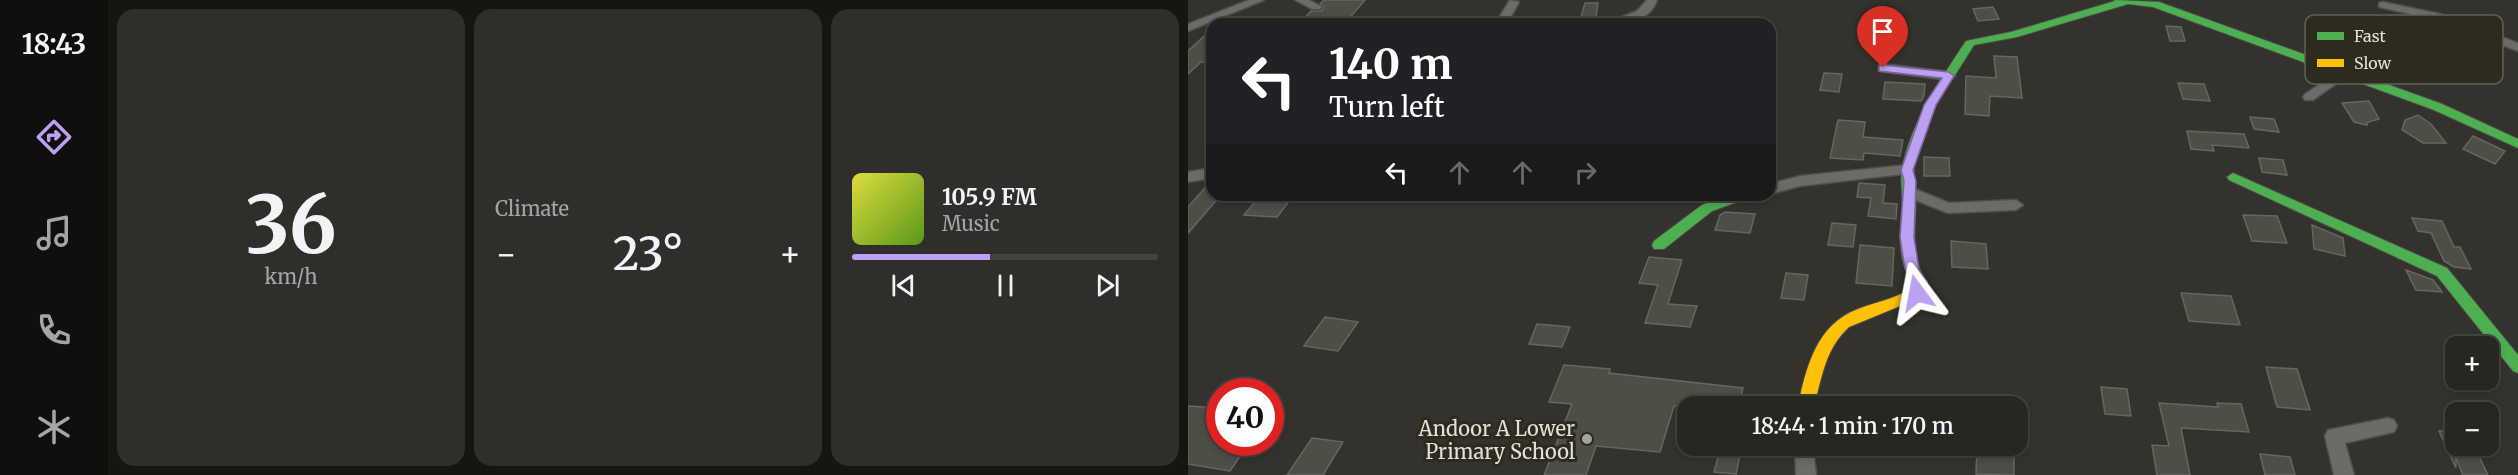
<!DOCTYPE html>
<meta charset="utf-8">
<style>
:root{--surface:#272621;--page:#2f2e2a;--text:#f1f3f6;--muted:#a4a5a5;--line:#43433f;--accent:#bca0f2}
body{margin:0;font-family:Merriweather,serif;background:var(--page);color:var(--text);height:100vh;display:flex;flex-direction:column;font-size:22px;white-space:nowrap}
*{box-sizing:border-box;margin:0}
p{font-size:20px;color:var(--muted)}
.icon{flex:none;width:33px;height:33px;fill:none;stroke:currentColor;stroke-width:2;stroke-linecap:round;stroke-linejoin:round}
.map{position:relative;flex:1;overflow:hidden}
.sheet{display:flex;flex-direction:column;gap:9px;padding:9px;background:#151512;width:1080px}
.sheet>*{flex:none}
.guide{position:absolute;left:18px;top:18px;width:570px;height:183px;border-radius:18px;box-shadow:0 3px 9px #0003,0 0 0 2px var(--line);background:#202124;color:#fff;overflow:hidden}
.buttons{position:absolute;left:1257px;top:336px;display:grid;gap:12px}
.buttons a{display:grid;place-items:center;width:54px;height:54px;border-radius:12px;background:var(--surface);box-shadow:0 3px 9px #0003,0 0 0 2px var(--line);font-size:30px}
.speed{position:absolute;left:18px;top:378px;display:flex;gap:12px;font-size:30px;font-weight:700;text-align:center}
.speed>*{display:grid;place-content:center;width:78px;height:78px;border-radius:50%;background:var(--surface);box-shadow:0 3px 9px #0003,0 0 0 2px var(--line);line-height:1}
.speed .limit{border:9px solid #d22;background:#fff;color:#111}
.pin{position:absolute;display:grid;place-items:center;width:51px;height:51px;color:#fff;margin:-62px -26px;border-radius:50% 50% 50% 0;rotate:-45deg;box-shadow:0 0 6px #0007}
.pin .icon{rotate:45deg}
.me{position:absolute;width:66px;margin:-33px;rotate:347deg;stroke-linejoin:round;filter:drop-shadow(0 0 4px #0008)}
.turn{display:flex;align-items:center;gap:21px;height:126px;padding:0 24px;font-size:27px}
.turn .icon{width:78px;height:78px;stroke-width:2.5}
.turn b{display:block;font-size:42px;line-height:51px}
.lanes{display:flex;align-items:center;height:57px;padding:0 24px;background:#0003;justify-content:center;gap:30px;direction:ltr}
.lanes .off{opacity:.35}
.big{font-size:45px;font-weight:600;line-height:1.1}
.sheet .widget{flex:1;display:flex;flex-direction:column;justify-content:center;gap:9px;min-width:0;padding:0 21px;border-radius:18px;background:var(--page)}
.sheet .dial{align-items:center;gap:0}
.dial b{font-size:78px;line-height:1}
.song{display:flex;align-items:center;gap:18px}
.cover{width:72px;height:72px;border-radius:9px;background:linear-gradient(135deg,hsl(60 70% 55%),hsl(90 70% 35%))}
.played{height:6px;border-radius:3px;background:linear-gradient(90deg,var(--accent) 45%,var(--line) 45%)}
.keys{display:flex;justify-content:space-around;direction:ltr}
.heat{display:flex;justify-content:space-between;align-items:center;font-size:33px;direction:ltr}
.sheet .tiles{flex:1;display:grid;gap:9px;grid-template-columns:repeat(3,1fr)}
.trip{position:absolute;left:489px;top:396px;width:351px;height:60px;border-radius:18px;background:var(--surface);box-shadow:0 3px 9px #0003,0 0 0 2px var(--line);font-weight:600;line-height:60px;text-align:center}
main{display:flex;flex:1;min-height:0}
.dock{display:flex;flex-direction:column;width:108px;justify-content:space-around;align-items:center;background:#100f0d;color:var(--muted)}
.dock .icon{width:42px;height:42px}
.dock .current{color:var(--accent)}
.dock b{font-size:27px;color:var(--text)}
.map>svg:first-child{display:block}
</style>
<main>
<nav class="dock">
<b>18:43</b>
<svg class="icon current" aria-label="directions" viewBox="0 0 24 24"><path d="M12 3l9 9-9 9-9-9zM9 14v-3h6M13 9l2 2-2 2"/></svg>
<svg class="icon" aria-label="music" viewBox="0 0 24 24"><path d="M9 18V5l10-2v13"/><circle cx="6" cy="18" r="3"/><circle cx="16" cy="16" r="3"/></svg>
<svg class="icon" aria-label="phone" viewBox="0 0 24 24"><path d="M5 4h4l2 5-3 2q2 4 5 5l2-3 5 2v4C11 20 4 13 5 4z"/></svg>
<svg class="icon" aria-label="climate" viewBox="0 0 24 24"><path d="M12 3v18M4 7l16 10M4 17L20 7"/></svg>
</nav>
<section class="sheet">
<div class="tiles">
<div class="widget dial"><b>36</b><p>km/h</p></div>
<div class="widget"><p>Climate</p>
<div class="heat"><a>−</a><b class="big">23°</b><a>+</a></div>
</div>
<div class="widget">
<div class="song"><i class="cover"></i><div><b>105.9 FM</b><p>Music</p></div></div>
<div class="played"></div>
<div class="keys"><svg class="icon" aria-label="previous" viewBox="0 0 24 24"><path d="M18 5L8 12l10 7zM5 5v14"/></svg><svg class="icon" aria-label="pause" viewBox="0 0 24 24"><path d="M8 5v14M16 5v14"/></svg><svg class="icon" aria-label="next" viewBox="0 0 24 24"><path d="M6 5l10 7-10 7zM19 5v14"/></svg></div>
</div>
</div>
</section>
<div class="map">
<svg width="1330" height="475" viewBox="0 0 1330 475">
<rect width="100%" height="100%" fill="#34322c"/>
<path fill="#4d4e46" stroke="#666661" stroke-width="1.5" d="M136,0H177L158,22L115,20L123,11H134L136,7L132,4Z
M397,3H410L407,23L391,24Z
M805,7L811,19L790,21L785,9Z
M978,26L993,27L997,41H982Z
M24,29V62H13L0,74V51Z
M806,56L829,57L834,98L802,96L801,116L777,114L778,76L808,78Z
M636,73L654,74L651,92L632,90Z
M697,82L737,84L736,96L733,101L695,99Z
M990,83L1016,84L1022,101L995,99Z
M1181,101L1191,119L1180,122L1179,125L1166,122L1154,103Z
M1230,115L1243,124L1258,143H1235L1214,130L1217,120Z
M1062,117L1086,119L1091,132L1066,129Z
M650,120L677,122L675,137L715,140L712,156L676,153L675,160L642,158Z
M999,131L1056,134L1061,148L1024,145L1026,151L1003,149Z
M1285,136L1317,151L1307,164L1275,149Z
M736,157L761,158L762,176H736Z
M1071,158L1095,160L1099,175L1074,172Z
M24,180V195H33L0,233V207Z
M671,183L697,185L695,203L709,204L708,219L680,216L683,198L669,197Z
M73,195H106L89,217L56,215Z
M537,212L567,214L562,233L527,230L532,215Z
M1055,215L1089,216L1099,243L1064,241Z
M1224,218L1254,221L1266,247H1272L1283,269L1266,267L1256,261L1243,233L1230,231Z
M644,223L668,225L665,247L640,245Z
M1124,225L1155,238L1157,256L1126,249Z
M763,241L798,244L800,269L764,267Z
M672,245L706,248L704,286L668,283Z
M461,257L494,260L480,304L509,306L502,327L457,323L470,285L451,283Z
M1218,270L1245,280L1254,292L1228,290Z
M598,273L620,275L616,300L593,298Z
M993,293L1043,296L1052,325L1001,321Z
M137,317L170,322L150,351L116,346Z
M349,324L382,327L374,347L341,344Z
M376,365L422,369L421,373L555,388L551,406H486L472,452L408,446L398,475H356L384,404L361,402Z
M1078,367L1109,369L1122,410L1089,407Z
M913,387L939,389L943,416L917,414Z
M971,403L1030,407L1029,403L1053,404L1061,432L993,428L1002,475H969L964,445L981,446Z
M0,406L32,408V442H62L42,471L0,464Z
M1251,431L1268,432V446H1286L1300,475H1275L1268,458V468Z
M124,438L155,442L135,475H99Z
M533,446H554L548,474L526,472Z
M789,446H826V475L788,474Z
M1072,454L1102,457L1107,475H1077Z"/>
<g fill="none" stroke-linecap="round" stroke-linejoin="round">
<g stroke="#4f4d48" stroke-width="3">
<path id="street" d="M61,0H76L0,31V24Z
M107,0H121L134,7L132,9H124Z
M322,0L331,2L319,24H307Z
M459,0H469C462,22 436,24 416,24L449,11Z
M1195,2L1252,14L1330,43V51L1245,19L1191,7V3Z
M695,64L761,72L767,76L761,80L691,71V65Z
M1155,69L1159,70V76L1125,100H1117L1115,97L1117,94Z
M719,165L726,170L724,173L612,186L582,194V184L612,176Z
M24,168V178L0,182V172Z
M722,187L761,203L828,200L835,205L828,210L760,213L717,196L715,192L717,188Z
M1200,418L1206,420L1209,426L1206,432L1157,443L1166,475H1146L1137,436L1140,430Z
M607,446H625L628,475H608Z"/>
</g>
<g stroke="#4f4d48" stroke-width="2">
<path id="fast" d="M926,0L971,2L1254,104L1330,139V148L1246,110L965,7L940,4L829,37L786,45L748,105L725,170L728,195L726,250L733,273L731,277H721C710,255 712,233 714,209C715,198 712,177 714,168C724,121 752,80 778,41L823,32L927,1Z
M1045,173L1259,268L1330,355V373L1325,371L1249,276L1041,180L1039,177Z
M541,195H561L560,198L524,211L476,249H466L464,245L466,241L514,205Z"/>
</g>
<g stroke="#4f4d48" stroke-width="2">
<path id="slow" d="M726,267L731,269L739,282L734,297L661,327C637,349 634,377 626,406H610C618,367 629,324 670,309C688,302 706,299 723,289L725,283L719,273L721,269Z"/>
</g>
<use href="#street" fill="#6c6b67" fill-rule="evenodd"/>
<use href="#fast" fill="#4caf50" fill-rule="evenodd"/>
<use href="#slow" fill="#ffc107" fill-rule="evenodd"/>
</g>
<path fill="#bca0f2" stroke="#7a689d" stroke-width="1.5" d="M695,65L761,72L766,76L748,105L725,170L728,181L726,237L731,269L739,282L734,297H724L722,293L724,283L717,269L712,237L716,181L713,170L736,105L754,78L691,71V66Z"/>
<circle fill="#a5a39c" stroke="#2d2a1e" stroke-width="2" cx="399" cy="439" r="6"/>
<g text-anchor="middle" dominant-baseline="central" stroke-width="6" stroke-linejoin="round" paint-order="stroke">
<g font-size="20" fill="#e2e0d9" stroke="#2d2a1e" text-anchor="end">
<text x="387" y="428">Andoor A Lower<tspan x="387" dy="23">Primary School</tspan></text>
</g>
</g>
<rect x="1117" y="15" width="198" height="69" rx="9" fill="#2d2a1e" stroke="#636156" stroke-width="1.5"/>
<rect x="1129" y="32" width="27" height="8" fill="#4caf50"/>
<rect x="1129" y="59" width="27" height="8" fill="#ffc107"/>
<g font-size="16" fill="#e2e0d9">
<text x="1166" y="42">Fast</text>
<text x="1166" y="69">Slow</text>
</g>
</svg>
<div class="buttons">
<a>+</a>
<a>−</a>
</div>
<div class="speed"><div class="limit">40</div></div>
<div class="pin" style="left:695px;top:68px;background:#d93025"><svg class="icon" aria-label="arrive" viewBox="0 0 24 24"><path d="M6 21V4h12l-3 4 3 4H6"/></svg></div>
<svg class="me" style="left:729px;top:293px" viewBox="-20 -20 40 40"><path d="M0-17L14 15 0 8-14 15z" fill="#bca0f2" stroke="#fff" stroke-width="4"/></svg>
<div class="trip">18:44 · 1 min · 170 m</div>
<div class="guide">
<div class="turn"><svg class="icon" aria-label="left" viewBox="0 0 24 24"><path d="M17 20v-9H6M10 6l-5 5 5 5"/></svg><div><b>140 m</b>Turn left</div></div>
<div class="lanes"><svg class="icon" aria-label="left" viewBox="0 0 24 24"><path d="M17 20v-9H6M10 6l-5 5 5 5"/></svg><svg class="icon off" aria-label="ahead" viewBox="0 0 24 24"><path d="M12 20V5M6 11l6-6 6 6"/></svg><svg class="icon off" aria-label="ahead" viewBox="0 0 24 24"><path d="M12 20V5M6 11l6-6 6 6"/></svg><svg class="icon off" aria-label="right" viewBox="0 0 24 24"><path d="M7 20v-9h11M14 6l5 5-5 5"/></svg></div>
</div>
</div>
</main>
